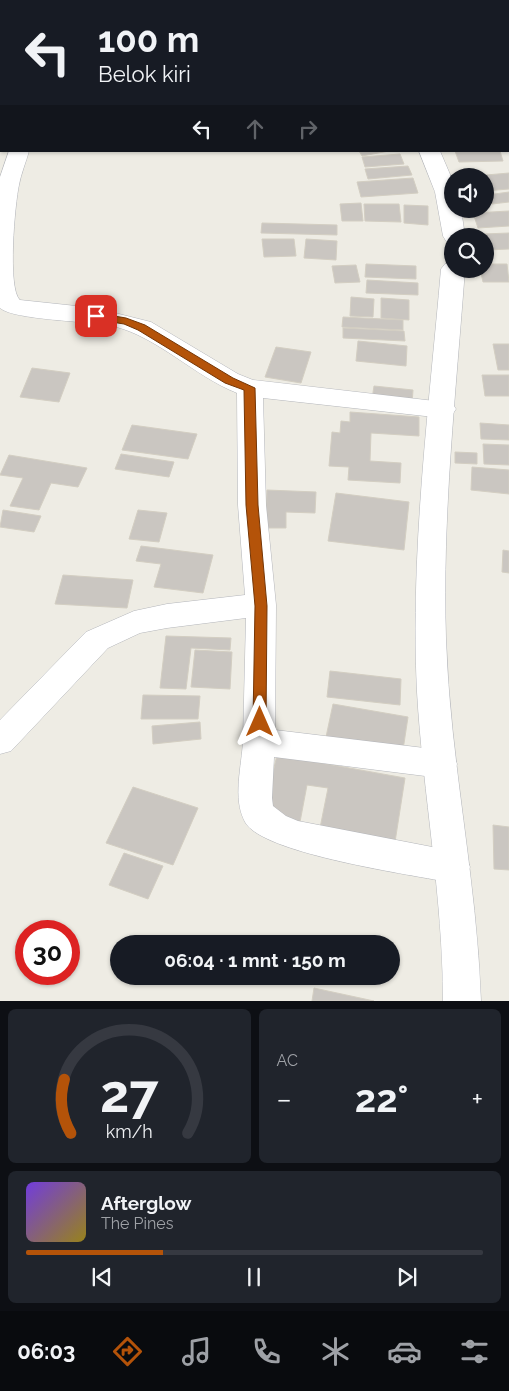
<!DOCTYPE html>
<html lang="id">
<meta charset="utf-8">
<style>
:root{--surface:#171b24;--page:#20242c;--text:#f1f3f6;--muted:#9ea1a6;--line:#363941;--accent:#b45309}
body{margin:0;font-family:Raleway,sans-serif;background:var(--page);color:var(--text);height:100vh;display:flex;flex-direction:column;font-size:19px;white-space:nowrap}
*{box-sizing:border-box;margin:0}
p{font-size:16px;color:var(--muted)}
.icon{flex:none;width:28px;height:28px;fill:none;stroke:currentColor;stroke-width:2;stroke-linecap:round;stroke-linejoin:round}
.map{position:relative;height:1001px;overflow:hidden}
.drawer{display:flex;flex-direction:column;gap:8px;padding:8px;background:#0d0f14;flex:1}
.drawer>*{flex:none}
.guide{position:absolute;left:0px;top:0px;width:510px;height:152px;box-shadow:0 1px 4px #0004;background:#171b24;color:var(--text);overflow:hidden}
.tools{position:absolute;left:444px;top:168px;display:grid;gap:10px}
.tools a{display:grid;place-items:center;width:50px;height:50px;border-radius:50%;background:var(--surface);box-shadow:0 1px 4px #0004;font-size:25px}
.speed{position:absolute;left:15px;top:920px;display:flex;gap:10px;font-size:25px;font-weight:700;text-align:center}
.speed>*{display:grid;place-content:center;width:65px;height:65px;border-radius:50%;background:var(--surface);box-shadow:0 1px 4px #0004;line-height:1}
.speed .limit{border:8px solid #d22;background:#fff;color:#111}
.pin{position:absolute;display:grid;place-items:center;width:42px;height:42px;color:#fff;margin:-21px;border-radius:10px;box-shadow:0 2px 8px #0006}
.me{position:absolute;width:55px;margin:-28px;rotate:0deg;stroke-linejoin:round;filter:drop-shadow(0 0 4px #0008)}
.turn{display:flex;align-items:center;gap:18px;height:105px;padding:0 15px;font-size:22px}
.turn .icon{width:65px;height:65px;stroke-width:2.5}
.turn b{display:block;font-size:35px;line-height:42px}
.lanes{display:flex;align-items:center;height:48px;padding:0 15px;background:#0003;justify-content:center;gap:25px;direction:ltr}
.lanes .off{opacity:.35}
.big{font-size:38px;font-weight:700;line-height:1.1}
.drawer .widget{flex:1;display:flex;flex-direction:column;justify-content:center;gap:8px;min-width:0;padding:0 18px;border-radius:8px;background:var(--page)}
.drawer .dial{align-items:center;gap:0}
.dial svg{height:130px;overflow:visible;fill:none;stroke:var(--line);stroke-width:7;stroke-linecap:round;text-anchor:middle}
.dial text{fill:var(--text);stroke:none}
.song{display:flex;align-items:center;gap:15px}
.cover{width:60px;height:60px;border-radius:8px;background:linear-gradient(135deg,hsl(260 70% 55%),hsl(50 70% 35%))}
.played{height:5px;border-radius:2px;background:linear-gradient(90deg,var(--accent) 30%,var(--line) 30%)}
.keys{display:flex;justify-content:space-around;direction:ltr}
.heat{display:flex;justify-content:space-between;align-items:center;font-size:28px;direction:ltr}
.drawer .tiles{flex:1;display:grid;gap:8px;grid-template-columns:1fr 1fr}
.widget:last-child{grid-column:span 2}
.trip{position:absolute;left:110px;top:935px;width:290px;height:50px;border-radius:25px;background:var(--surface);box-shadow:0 1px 4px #0004;font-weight:700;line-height:50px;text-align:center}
.dock{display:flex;height:80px;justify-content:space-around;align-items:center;background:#090b0e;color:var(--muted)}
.dock .icon{width:35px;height:35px}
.dock .current{color:var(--accent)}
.dock b{font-size:22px;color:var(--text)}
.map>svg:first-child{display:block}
</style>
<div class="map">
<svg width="509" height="1001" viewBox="0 0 509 1001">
<rect width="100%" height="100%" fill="#eeece4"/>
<path fill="#cac6c1" stroke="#d3cec2" d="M359,151H389L362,156Z
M455,151H500L503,161L459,162Z
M400,154L404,164L365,167L362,157Z
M408,166L412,175L368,179L365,169Z
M509,173V189L485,191V176H475Z
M413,178L418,193L361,197L357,182Z
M509,192V202L492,204L487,195Z
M361,203L363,221H342L340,204Z
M364,204H399L401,222L365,221Z
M404,205L428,206V225L404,223Z
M509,211V226L478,228L473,213Z
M262,223L337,225V235L261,233Z
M509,233V249L488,250L483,234Z
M262,239H294L296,256L264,257Z
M306,239L337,241L336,260L304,258Z
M366,264L416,266V279L365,277Z
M485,264H507L509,282H483L480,269H485Z
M356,265L360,282L335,283L332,266Z
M367,280L418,283V295L366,293Z
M351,297L374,299L373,317L350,316Z
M381,298L409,300V320L381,318Z
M343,317L403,320V330L342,327Z
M343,328L404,331L405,341L343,338Z
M358,341L407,346L406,366L356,361Z
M493,344H509V370H498Z
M276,347L311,352L301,383L265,377Z
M32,368L70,373L59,402L20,397Z
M482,375H509V396H485Z
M374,386L413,390L412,404L372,399Z
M350,412L419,417V436L371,433L370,461L401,463L400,483L348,480L349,467L329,466L332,432L340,433L341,421L350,422Z
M480,423L509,425V440L481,439Z
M132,425L197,434L188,459L122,450Z
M483,444L509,445V465L484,464Z
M455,452L477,453V464L455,463Z
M121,454L174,462L169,477L115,469Z
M9,455L87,468L78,487L51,483L39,510L10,506L23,478L0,475Z
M472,467L509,470V494L471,490Z
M267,490L316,492L315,513L286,512V528H266Z
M336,493L409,502L404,550L328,541Z
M3,510L41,516L34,532L0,527Z
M138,510L167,513L159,542L129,539Z
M141,546L213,555L203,593L154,587L161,564L136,561Z
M503,550L509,551V573L502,572Z
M63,575L133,580L127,608L55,604Z
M166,636L231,638L230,650L191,648L186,689L160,688Z
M195,650L232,652L230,689L191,687Z
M330,671L401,679L400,705L327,697Z
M143,695L200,696L198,719H141Z
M333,704L408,717L403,750L326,737Z
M200,722L201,739L153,744L152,726Z
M277,755L405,778L395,842L320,828L328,788L307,785L300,822L263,815Z
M133,787L198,808L173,865L106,843Z
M493,825L509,827V870L494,869Z
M124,853L163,866L148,899L109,885Z
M314,988L374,1001H312Z"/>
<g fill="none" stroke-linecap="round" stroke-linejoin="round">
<g stroke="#b4b6bb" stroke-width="1">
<path id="minor" d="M60,0H78V1H60Z
M9,151H29C26,162 21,174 19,185C15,203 7,289 20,300L95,308L151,322L238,374L253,380L452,403L456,409L452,415L443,418L263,398L266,505L276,605L275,730L441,750L453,754L457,764L453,774L441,778L274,757L272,798L273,806L286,816L298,821L453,851L465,856L470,867L465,878L453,883C414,875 262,854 245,822C232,798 242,766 243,740C244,699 245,659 246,618L167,628L140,633L108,648L11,751L0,754V720L86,632L134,611L167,604L245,595L238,505L237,393C194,376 158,337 113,326C89,321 13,320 0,308V177Z"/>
</g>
<g stroke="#b4b6bb" stroke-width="1">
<path id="tertiary" d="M178,0H197L198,1H179Z
M419,151H440L452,179V209H461L465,236H452V242L446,241L443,236L435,192Z
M452,262V269H465C456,392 442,516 446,639C450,761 477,880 481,1001H443C443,897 423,795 417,692C410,551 429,409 441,269L445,264Z"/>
</g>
<use href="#minor" fill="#fff" fill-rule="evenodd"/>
<use href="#tertiary" fill="#fff" fill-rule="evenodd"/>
</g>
<path fill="#b45309" stroke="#753606" d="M96,313L126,318L145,325L233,378L255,388L258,505L267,606L266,722L264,726L260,728L253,722L255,606L246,505L244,390L225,383L138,330L124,324L93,319V314Z"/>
</svg>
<div class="tools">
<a><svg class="icon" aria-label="sound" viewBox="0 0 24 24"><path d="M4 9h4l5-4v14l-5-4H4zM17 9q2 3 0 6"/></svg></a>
<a><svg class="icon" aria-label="search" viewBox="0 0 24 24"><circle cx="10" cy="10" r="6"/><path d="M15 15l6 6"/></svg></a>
</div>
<div class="speed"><div class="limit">30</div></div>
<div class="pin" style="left:96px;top:316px;background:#d93025"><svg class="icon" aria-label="arrive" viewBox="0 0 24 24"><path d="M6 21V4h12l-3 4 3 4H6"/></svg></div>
<svg class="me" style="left:260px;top:722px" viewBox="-20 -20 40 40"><path d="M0-17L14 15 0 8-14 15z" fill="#b45309" stroke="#fff" stroke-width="4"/></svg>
<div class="trip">06:04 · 1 mnt · 150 m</div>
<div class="guide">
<div class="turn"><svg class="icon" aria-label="left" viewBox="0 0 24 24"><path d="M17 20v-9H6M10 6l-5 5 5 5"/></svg><div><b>100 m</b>Belok kiri</div></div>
<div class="lanes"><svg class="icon" aria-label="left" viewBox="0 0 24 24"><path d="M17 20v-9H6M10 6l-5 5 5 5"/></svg><svg class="icon off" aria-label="ahead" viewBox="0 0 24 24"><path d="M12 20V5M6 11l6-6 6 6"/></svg><svg class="icon off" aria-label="right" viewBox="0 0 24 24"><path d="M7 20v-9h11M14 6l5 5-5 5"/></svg></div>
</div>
</div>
<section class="drawer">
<div class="tiles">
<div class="widget dial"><svg viewBox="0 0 100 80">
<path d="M14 69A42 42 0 1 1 86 69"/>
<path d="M14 69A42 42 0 0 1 10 36" stroke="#b45309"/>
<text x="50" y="56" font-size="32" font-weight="700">27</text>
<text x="50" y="72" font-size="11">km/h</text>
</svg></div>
<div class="widget"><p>AC</p>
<div class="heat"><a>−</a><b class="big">22°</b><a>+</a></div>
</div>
<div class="widget">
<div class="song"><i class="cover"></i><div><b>Afterglow</b><p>The Pines</p></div></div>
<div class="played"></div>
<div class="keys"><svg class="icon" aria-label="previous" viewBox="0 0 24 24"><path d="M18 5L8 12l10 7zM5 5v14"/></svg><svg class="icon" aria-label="pause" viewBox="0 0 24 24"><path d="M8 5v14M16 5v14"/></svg><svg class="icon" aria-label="next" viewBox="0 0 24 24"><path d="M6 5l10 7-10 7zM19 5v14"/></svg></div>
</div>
</div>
</section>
<nav class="dock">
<b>06:03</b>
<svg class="icon current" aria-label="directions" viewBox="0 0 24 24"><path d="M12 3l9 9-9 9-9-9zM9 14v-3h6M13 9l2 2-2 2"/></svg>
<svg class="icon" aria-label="music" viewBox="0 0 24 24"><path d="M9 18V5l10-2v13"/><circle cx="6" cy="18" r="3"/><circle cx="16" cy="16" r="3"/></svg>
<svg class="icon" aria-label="phone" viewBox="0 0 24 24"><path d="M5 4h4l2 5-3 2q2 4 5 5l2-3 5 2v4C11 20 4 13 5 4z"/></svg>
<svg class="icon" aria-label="climate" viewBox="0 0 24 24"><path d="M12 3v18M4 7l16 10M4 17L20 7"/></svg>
<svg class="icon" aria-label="car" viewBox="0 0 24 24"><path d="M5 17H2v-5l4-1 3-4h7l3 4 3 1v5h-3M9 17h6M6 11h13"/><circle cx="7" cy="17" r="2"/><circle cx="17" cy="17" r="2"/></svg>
<svg class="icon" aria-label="filters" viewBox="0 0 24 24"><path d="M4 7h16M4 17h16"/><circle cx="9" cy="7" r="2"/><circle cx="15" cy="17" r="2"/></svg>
</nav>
